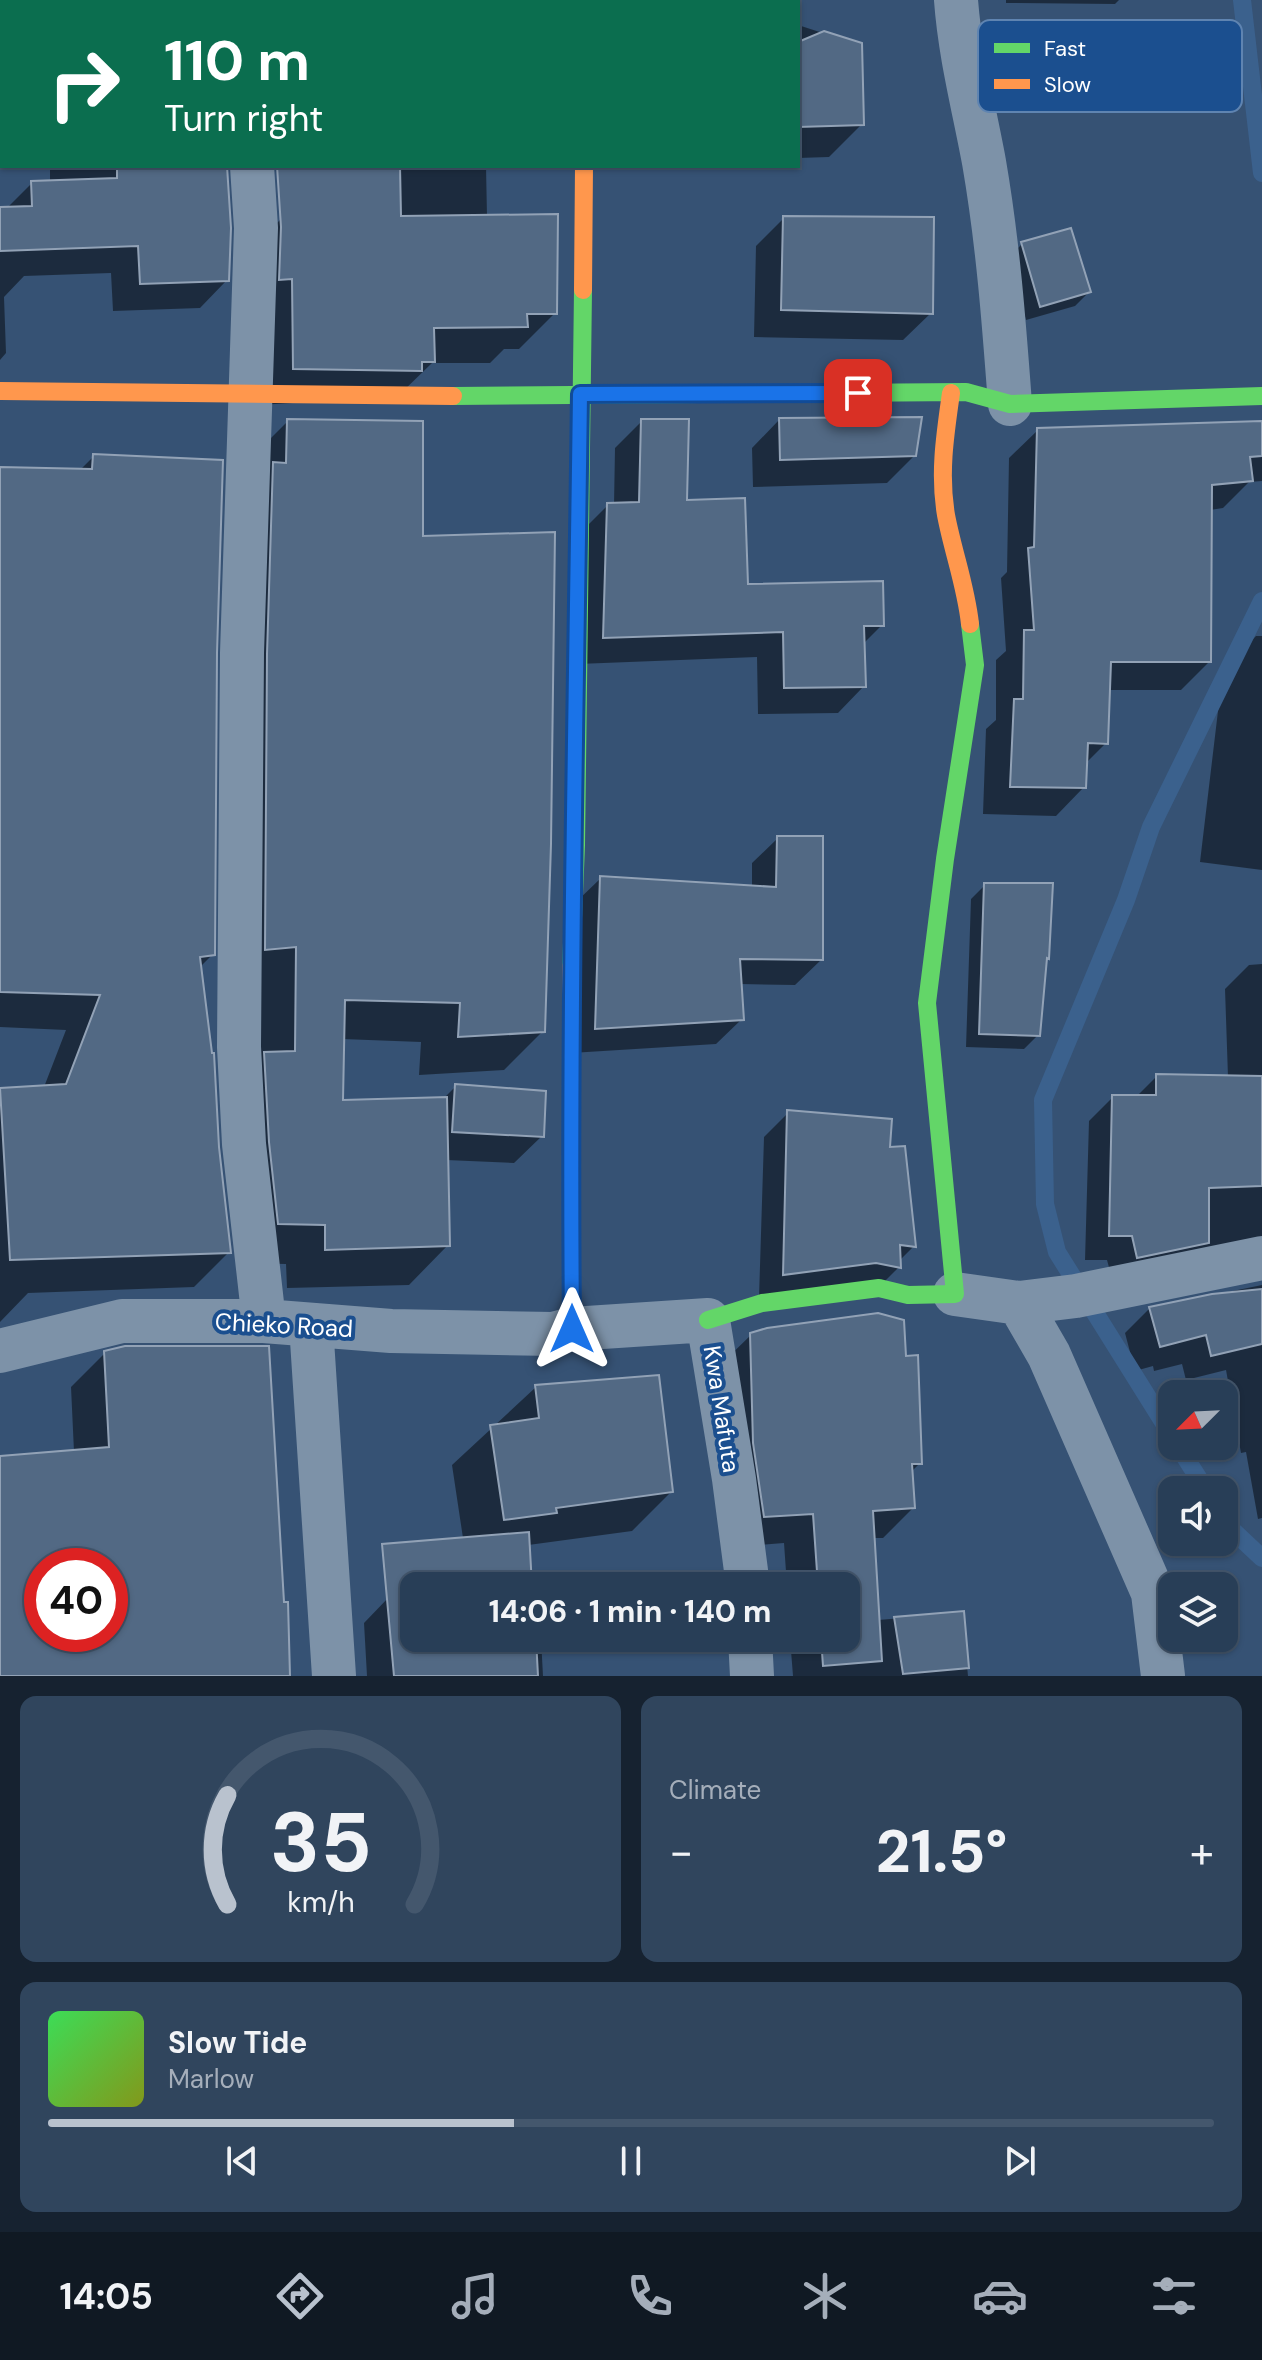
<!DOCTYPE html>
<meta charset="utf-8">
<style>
:root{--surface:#283e57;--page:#30455d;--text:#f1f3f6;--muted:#a5aeba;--line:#44576d;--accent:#b9c2ce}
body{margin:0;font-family:"DM Sans",sans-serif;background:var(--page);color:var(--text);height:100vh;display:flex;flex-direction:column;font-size:30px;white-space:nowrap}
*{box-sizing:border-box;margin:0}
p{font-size:26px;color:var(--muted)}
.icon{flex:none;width:44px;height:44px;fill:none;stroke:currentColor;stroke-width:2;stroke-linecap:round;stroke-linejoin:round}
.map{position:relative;height:1676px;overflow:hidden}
.details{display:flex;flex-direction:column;gap:20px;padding:20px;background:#162230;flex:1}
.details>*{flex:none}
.guide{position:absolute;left:0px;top:0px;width:800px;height:168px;box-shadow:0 2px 6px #0004,0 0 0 2px var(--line);background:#0b6e4f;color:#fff;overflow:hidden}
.needle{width:52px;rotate:246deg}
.tools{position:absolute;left:1158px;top:1380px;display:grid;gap:16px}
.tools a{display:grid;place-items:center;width:80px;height:80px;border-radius:16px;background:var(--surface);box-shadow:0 2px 6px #0004,0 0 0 2px var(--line);font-size:40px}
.speed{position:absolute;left:24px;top:1548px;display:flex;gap:16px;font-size:40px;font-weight:700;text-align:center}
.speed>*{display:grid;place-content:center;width:104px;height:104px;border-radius:50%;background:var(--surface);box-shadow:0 2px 6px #0004,0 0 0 2px var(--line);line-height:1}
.speed .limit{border:12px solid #d22;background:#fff;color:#111}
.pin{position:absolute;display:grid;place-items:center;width:68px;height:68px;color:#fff;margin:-34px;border-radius:16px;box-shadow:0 4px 12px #0006}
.me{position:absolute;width:88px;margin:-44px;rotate:0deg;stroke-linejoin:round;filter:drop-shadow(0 0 6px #0008)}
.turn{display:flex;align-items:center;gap:28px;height:168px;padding:0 32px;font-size:36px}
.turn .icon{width:104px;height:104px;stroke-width:2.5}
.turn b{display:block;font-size:56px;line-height:68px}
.big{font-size:60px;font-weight:800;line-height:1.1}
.details .widget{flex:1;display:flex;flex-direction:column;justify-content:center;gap:12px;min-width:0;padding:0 28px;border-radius:16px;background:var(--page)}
.details .dial{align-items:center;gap:0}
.dial svg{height:208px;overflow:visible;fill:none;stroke:var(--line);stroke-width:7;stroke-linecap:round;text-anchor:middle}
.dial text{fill:var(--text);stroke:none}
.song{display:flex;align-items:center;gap:24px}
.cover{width:96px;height:96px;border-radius:12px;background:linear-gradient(135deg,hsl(130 70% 55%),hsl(70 70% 35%))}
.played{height:8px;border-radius:4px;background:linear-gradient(90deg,var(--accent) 40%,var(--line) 40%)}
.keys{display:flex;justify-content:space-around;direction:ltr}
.heat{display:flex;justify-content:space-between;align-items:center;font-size:44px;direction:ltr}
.details .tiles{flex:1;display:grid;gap:20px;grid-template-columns:1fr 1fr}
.widget:last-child{grid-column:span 2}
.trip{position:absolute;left:400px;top:1572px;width:460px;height:80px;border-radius:16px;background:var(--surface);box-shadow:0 2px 6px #0004,0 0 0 2px var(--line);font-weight:800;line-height:80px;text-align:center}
.tab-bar{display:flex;height:128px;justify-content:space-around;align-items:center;background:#101923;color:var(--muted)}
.tab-bar .icon{width:56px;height:56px}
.tab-bar .selected{color:var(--accent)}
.tab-bar b{font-size:36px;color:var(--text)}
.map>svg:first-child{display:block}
</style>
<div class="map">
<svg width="1262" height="1676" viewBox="0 0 1262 1676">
<rect width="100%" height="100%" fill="#365274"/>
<path fill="#0007" fill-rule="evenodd" d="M0,0H221L2,2V28Z
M401,0H559L401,2Z
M598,0H723L729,2H596Z
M1006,0H1119L1115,4L1006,3Z
M798,25L860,45L862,124L829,157L798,158Z
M50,166H225L227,280L200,308L113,311L111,273L24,276L4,297L6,353L0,360V209H6L32,183L50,182Z
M394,166H486L487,216L555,313L519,349H504L490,363H432L397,397L258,405L245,255L281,219Z
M784,218L931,313L903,340L754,337L756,246Z
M1022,244L1089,292L1075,306L1026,320L1008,258Z
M779,420L915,455L887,483L753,487L752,448Z
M288,421L421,538L543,1031L504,1070L419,1075L421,1042L342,1039L341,1102L442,1100L456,1086L542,1136L514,1163L446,1160L448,1245L409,1285L287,1288L286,1264L240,1263L248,461Z
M642,421L685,502L746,587L882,625L863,644L864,686L838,713L758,714L757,657L578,664L581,532L608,505H614L615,448Z
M1262,423V481L1249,482L1223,508L1210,510L1209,662L1181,690H1108L1106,743L1085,764L1084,787L1056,816L983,814L986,729L996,720V660L1006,651L1001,578L1007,572L1009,458L1038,430Z
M94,456L215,653L213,954L199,968L229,1252L194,1287L28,1293L0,1322V1090L44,1087L66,1030L0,1027V469L79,471Z
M1256,636H1262V870L1200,862L1223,669Z
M778,838L821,960L795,985L740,984L742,1019L716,1044L571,1053L575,903L601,878L752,888V863Z
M985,885L1045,960L1038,1035L1024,1049L966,1047L971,899Z
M1262,964V1278L1113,1282L1107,1260H1085L1089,1121L1113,1097H1136L1157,1076L1228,1077L1225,989L1249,965Z
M788,1113L888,1150L914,1246L899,1261V1267L875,1291L759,1298L764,1137Z
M1262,1285V1518L1258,1519L1246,1452L1241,1453L1226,1370L1186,1380L1182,1364L1154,1371L1153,1366L1135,1371L1125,1333L1150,1308Z
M751,1335L904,1358L920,1463L910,1473L913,1508L883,1538H873L878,1620L962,1613L968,1676H793L790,1638H846V1586H787L784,1543L734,1547L720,1365Z
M105,1353L287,1676H0V1458L74,1452L71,1387ZM42,1566H110V1634H42Z
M536,1387L671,1492L632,1531L521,1546L466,1558L452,1465Z
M389,1597L414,1598V1638H541L543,1676H367L364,1623Z"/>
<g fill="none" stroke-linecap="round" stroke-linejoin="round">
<path stroke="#3b618d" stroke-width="18" d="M1242,0L1262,173
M1172,1436L1057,1252L1045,1204L1043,1100L1126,900L1151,827L1262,601
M1178,1446L1206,1490
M1224,1518L1230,1528L1262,1558"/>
</g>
<path fill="#526984" stroke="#92a2b6" stroke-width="2" fill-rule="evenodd" d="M824,31L862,43L864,125L798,127V42Z
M117,166H227L231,228L229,281L140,284L138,246L0,251V207L32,206L31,181L117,178Z
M277,166H400L401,216L558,214L557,314H527L528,327L434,328L435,362H422V371L293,369L292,279L279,280L281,227Z
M783,216L934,217L933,314L781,310Z
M1071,228L1091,292L1040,307L1021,242Z
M922,417L916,456L780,460L779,418Z
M287,419L423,421V536L555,532L551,844L545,1032L458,1037L460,1003L345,1000L343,1100L447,1097L450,1246L325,1250V1225L278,1224L269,1142L264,1052L295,1051L296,947L265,950L267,654L273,462L286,463Z
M641,419H689L687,500L745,498L748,584L883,581L884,626H864L866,687L784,688L783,632L603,638L607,503L639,502Z
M1262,421V456L1250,457L1253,481L1212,485L1211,662H1111L1108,744L1088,743L1086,788L1010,787L1014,699H1023L1024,630H1034L1028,548L1034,547L1037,428Z
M93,454L223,460L217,653L215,955L200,957L212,1053H214L219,1147L231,1253L10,1260L0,1088L66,1084L100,995L0,992V467L92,469Z
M777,836H823V960L740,959L744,1020L595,1029L600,876L776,887Z
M984,883H1053L1049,959L1047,958L1040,1036L979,1034Z
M1156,1074L1262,1076V1186L1209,1188V1243L1137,1258L1132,1236H1109L1112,1095H1156Z
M455,1084L546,1091L544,1137L452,1132Z
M787,1110L892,1119L890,1147L905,1146L916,1247L900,1245L901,1268L876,1263L783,1275Z
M1262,1289V1344L1211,1356L1206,1335L1160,1347L1149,1307L1212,1294Z
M878,1313L904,1320L906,1356L918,1355L922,1464H912L915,1508L873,1511L882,1661L823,1666L821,1638H846V1586H818L813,1514L764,1517L753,1443L750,1333L767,1328Z
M125,1346H269L284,1602H288L290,1676H0V1456L109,1447L104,1351ZM42,1566H110V1634H42Z
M659,1375L673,1492L556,1508L557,1513L504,1520L490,1425L539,1418L535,1385Z
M529,1532L532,1586H414V1638H536L538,1676H394L382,1544Z
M964,1611L969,1668L903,1674L894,1617Z"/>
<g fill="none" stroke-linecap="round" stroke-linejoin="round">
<path stroke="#7d92a8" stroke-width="44" d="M956,0C960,55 974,108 984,162C998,243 1004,323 1010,404
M251,2V0
M586,2V0
M252,166L256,228L242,653L239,1047L244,1144L264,1321
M955,1294L1019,1303L1076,1296L1262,1258
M1019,1303L1049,1355L1153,1593L1163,1676
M311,1325L334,1676
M0,1351L122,1321H264L391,1331L553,1334L572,1329L708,1320L734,1479L748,1586
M750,1638L752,1676"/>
<path stroke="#63d668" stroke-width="18" d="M453,396L966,392L1010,404L1262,396
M571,967L576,845L583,290
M708,1320L762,1303L879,1288L908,1295L955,1294L927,1003L945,859L975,665L970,624"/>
<path stroke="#ff974d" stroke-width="18" d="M583,290L584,166
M0,391L453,396
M951,393C945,435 939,474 946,515C953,552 966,586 970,624
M571,967L572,1329"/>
</g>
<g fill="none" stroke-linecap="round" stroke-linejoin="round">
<g stroke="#114b97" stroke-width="20">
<path id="route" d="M572,1329C569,1017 576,706 580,394L858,393"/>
</g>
<use href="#route" stroke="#1a73e8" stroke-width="14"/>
</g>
<g text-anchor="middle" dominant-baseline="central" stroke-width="8" stroke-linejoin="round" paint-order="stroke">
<g font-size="24" fill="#fff" stroke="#1b4f8f">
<text transform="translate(284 1325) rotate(3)">Chieko Road</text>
<text transform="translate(722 1409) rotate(81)">Kwa Mafuta</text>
</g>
</g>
<rect x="978" y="20" width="264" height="92" rx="12" fill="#1b4f8f" stroke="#5f84b1" stroke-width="2"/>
<rect x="994" y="43" width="36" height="10" fill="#63d668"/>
<rect x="994" y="79" width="36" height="10" fill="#ff974d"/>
<g font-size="22" fill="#fff">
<text x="1044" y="56">Fast</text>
<text x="1044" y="92">Slow</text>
</g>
</svg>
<div class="tools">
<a><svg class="needle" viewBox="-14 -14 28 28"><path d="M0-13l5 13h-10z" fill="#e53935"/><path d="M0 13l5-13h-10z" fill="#a5aeba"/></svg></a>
<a><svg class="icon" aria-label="sound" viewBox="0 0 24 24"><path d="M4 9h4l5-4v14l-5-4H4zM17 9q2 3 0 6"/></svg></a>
<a><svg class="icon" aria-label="layers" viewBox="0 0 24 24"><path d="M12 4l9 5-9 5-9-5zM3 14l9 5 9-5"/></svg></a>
</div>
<div class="speed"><div class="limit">40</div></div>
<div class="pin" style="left:858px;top:393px;background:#d93025"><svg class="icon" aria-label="arrive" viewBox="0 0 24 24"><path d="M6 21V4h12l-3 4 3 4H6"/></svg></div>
<svg class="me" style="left:572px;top:1329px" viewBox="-20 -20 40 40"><path d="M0-17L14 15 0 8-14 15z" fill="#1a73e8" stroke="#fff" stroke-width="4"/></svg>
<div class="trip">14:06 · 1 min · 140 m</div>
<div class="guide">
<div class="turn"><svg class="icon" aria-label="right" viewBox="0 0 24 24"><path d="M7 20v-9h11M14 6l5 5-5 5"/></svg><div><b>110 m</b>Turn right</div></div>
</div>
</div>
<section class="details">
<div class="tiles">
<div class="widget dial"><svg viewBox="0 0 100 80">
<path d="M14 69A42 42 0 1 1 86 69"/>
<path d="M14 69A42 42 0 0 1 14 27" stroke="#b9c2ce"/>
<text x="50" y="56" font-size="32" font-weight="700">35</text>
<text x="50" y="72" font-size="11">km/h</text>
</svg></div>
<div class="widget"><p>Climate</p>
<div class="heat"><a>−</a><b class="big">21.5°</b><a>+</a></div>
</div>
<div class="widget">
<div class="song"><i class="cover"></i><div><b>Slow Tide</b><p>Marlow</p></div></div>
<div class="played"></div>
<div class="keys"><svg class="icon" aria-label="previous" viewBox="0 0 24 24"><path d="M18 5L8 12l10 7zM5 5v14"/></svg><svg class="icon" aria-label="pause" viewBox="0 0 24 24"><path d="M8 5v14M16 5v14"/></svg><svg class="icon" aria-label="next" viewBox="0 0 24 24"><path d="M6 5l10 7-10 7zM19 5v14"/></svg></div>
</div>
</div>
</section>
<nav class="tab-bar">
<b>14:05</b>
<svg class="icon selected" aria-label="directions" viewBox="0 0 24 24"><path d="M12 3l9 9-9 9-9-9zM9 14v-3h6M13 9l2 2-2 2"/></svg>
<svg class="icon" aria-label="music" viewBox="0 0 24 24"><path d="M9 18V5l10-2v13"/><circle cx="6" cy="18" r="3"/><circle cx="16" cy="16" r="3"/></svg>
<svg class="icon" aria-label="phone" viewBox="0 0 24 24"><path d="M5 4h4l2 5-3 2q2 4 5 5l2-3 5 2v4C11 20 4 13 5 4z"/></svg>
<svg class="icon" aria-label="climate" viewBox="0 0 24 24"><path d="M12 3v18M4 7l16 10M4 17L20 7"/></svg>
<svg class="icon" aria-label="car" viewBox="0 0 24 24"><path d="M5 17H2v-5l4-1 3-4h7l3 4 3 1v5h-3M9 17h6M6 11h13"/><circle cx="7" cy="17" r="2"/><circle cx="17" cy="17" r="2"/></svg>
<svg class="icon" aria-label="filters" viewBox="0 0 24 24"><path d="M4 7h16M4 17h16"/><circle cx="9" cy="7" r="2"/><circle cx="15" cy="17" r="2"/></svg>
</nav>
